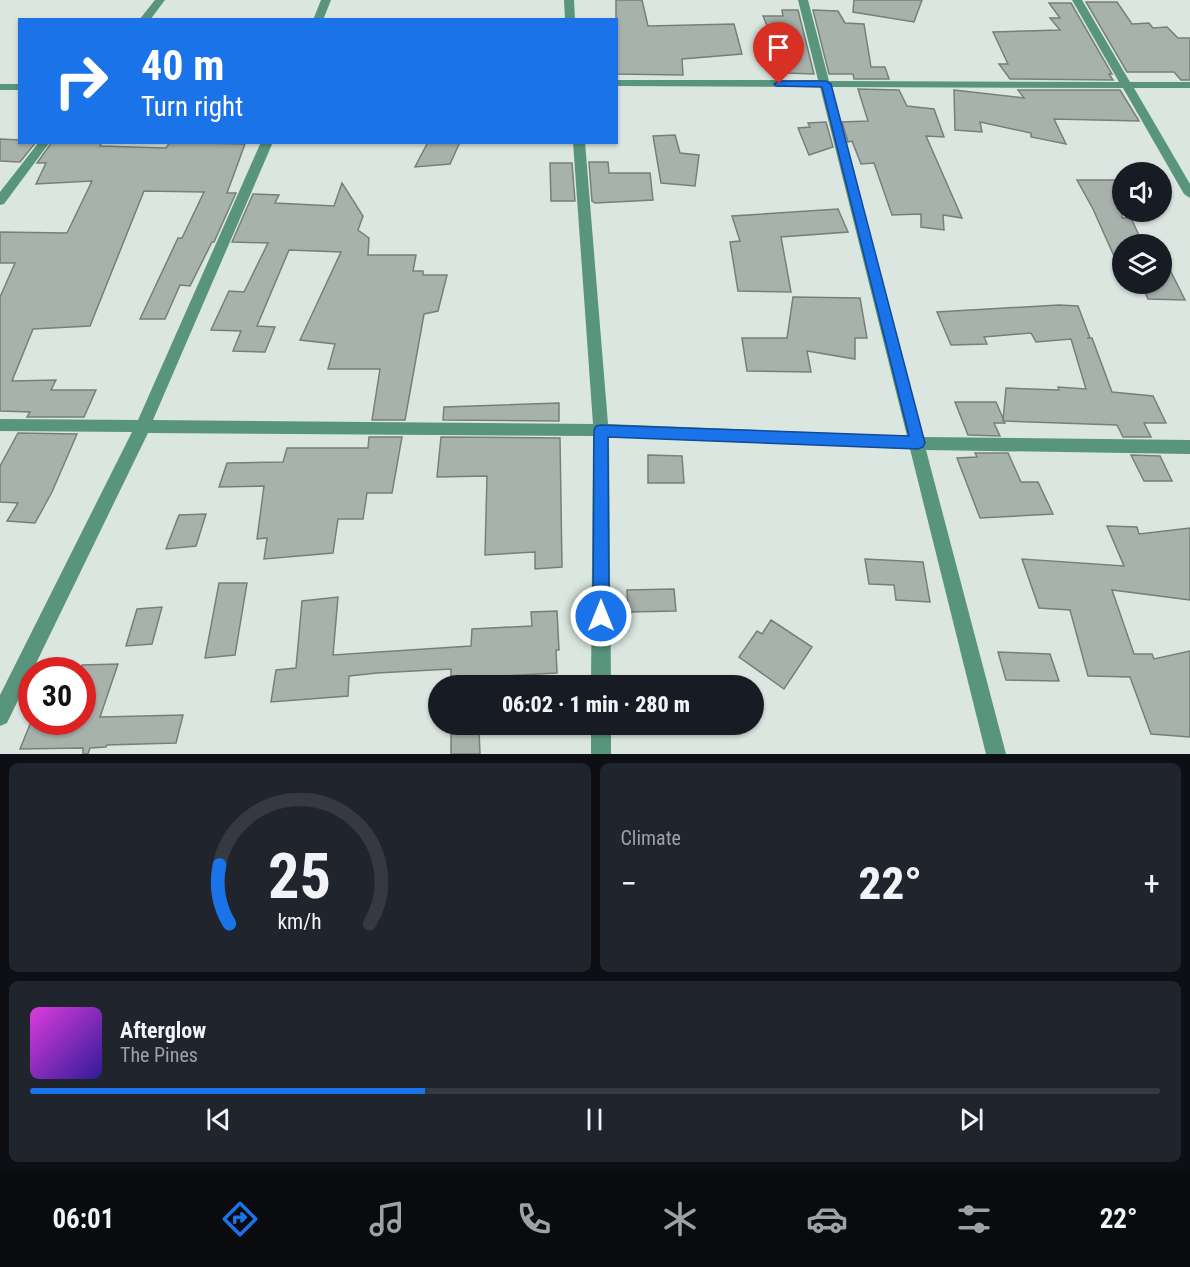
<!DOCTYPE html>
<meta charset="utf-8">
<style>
:root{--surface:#171b24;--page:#20242c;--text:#f1f3f6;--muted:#9ea1a6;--line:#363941;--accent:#1a73e8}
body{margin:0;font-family:"Roboto Condensed",sans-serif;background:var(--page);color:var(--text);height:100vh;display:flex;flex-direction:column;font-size:22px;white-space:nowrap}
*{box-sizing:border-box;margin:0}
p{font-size:20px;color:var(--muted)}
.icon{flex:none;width:33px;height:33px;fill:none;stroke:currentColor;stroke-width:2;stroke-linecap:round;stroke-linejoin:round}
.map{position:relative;height:754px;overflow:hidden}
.details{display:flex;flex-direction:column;gap:9px;padding:9px;background:#0d0f14;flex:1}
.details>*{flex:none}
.banner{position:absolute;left:18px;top:18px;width:600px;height:126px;border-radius:0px;box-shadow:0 2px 4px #0004;background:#1a73e8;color:#fff;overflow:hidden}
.controls{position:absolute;left:1112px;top:162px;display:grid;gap:12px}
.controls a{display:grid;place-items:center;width:60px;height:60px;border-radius:50%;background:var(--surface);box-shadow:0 2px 4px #0004;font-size:30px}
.speed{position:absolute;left:18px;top:657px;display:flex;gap:12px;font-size:30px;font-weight:700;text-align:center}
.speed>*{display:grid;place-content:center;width:78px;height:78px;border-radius:50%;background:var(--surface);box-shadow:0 2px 4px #0004;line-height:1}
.speed .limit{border:9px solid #d22;background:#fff;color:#111}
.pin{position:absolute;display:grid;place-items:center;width:51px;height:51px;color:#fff;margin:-62px -26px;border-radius:50% 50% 50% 0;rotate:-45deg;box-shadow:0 0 6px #0007}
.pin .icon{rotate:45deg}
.me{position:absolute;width:66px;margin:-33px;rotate:0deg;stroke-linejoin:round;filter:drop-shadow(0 0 4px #0008)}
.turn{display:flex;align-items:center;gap:21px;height:126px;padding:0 24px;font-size:27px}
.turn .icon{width:78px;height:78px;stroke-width:2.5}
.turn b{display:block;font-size:42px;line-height:51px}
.big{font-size:45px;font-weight:800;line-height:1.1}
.details .card{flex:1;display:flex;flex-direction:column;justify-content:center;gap:9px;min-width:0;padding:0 21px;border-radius:9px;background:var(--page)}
.details .dial{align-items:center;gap:0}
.dial svg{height:156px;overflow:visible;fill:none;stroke:var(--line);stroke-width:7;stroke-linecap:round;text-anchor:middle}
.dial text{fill:var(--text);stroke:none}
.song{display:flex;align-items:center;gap:18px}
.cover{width:72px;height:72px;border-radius:9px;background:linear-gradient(135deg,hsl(300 70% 55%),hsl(250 70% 35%))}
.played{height:6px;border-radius:3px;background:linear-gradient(90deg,var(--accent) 35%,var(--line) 35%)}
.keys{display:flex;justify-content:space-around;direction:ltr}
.heat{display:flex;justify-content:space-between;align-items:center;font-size:33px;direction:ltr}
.details .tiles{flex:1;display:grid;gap:9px;grid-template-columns:1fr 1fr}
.card:last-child{grid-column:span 2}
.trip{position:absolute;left:428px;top:675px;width:336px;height:60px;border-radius:30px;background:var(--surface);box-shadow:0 2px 4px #0004;font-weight:800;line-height:60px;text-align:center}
.tab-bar{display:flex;height:96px;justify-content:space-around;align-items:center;background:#090b0e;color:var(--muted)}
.tab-bar .icon{width:42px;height:42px}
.tab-bar .current{color:var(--accent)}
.tab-bar b{font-size:27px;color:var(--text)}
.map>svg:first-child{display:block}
</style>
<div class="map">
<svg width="1190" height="754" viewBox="0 0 1190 754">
<rect width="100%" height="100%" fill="#dbe6e0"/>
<path fill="#a8b2ad" stroke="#76807b" stroke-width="1.5" d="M616,0H642L648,26L734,24L742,54L682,59L683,75L616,74Z
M854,0H922L914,22L853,12Z
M1086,2H1117L1132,24L1149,23L1153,28L1167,27L1178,38H1190V80H1181L1174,72H1127Z
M1049,3H1071L1112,74H1109L1113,80L1010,79L999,64H1008L993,32L1060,30L1050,18H1060Z
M782,10H798L814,74L787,73L763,16H783Z
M813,10L838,11L845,23L864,24L871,67H885L889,79H854L853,74H829Z
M858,89L899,90L907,106L934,109L944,137L926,136L962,218L943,215L944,230L921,227V214L892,215L874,163L861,164L852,141L848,142L842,122L868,121Z
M954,90L1024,98L1018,90H1120L1139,121L1054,119L1066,144L1031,137V133L980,122L982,132L955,130Z
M826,122L833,147L809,155L798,128L810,127L808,123Z
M675,135L680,153L699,155L695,186L661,183L653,136Z
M0,139L20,140V142H36L20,162L0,161Z
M52,142H102L100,146L166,148L170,142L245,144L227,193H236L214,242H212L190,286L180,285L165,319H140L178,238H182L204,192L144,191L90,326L33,329L12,381L56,380L51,390H96L84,417H27L30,412L0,411V297L15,263H0V232L67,233L92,181L36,184L46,163H37Z
M428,142H460L450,164L415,167Z
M589,162H608L609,173H650L653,200L595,203L592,201Z
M550,163H572L575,201H551Z
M1077,180H1122V218H1131L1143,244H1122V274L1093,209Z
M342,183L363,216L358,230L369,238L368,255H416L413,271H423V275H447L438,311L424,314L405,420H372L380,369H328L335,344L300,340L341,252L289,250L257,326L275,327L265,352L233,351L241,331L211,330L229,291L244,292L268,243L232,242L253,194L279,195L275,203L334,206Z
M838,209L848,232L781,237L791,292L738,291L730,242L740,241L732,216Z
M1161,258H1164L1185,300L1148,299L1141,284H1161Z
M793,297L860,298L867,338H855V359L807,351L811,372L747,371L742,338H787Z
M1059,305L1078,306L1090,338H1087H1092L1112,392L1153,396L1166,423H1144L1151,437H1123L1117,425L1003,421L1006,388L1059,390L1058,387L1086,389L1071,339L1036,342L1031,333L984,337L987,344L951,345L937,312Z
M955,402H996L1005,423H994L1000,436L968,435Z
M559,403V421L443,420L444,407Z
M18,433L77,434L52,492L35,523L7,521L18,503L0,502V466Z
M369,437H402L392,493H367L363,519H338L333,553L264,559L267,538L257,539L264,486L219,487L227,463L283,462L287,448H368Z
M441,437L560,438L562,567L535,569V552L485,555L487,476L437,477Z
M975,453H1008L1021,482H1038L1053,514L980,518L957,458L977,457Z
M648,455L682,456L684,483H648Z
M1131,455L1160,456L1172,481H1144Z
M206,514L196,546L166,549L179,515Z
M1107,526L1137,527L1139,534L1190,528V600L1112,590L1134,654H1152L1154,659L1190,651V737L1151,734L1130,677L1088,676L1070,610L1039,608L1022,559L1124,566Z
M865,559L923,562L930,602L896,600L894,585L869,584Z
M219,583H247L235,655L205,658Z
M674,589L676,611L628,612L627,590Z
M338,597L333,655L471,646L472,629L532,626L531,612L557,611L559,650H556L557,673L486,677V686H451V669L377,673L349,676L348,696L271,702L276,670L296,668L302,601Z
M162,607L152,644L126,646L137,609Z
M771,620L812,647L784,689L739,657L757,631L762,634Z
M998,652L1050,654L1059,681L1006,680Z
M118,664L100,717L183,715L176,743L107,745L106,747L90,748L88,754H83V748L20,749L31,722H83L82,665Z
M479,730L480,754H451V733Z"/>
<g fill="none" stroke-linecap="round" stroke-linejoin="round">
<path fill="#59957d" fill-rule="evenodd" d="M155,0H165L150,20H139Z
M321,0H331L323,20H313Z
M564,0H574L575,20H565Z
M798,0H808L829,81L1119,82L1072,0H1082L1130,82H1190V88H1134L1190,184V198L1184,194L1123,88L831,87L923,437L1190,440V454L926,450L1006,754H986L910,449L609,437L611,686H591L593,436L148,433L7,723L0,726V695L132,432L0,431V419L138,420L261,142H273L153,420L593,424L573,142H585L608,424L907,436L820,87L616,86V80H818Z
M0,84H20V90H0Z
M39,142H50L4,204L0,205V192Z
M591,724H611V754H591Z"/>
</g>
<path fill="#1a73e8" stroke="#114b97" stroke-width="1.5" d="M779,81H826L831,84L925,443L923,447L918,449L608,437L609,616L607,621L601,624L595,621L593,616L594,430L596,426L601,425L909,436L822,87L776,86L774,84Z"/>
</svg>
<div class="controls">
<a><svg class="icon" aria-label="sound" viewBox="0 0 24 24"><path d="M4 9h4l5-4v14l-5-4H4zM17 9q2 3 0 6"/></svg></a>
<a><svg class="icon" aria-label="layers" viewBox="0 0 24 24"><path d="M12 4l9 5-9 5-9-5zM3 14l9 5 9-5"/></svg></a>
</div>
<div class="speed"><div class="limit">30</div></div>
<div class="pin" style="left:779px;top:84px;background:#d93025"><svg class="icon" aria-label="arrive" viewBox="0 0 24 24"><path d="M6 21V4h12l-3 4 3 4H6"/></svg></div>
<svg class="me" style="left:601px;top:616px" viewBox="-20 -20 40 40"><circle r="17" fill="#1a73e8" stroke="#fff" stroke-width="3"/><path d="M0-11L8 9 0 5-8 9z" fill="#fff"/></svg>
<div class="trip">06:02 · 1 min · 280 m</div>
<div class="banner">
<div class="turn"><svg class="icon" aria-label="right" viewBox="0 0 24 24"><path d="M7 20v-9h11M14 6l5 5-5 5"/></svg><div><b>40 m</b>Turn right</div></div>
</div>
</div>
<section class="details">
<div class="tiles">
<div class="card dial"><svg viewBox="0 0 100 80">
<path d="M14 69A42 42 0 1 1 86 69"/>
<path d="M14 69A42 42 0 0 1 9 39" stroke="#1a73e8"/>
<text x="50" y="56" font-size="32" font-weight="700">25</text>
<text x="50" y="72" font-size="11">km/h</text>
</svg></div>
<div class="card"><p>Climate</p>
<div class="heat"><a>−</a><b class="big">22°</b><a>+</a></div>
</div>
<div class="card">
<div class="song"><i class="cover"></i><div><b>Afterglow</b><p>The Pines</p></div></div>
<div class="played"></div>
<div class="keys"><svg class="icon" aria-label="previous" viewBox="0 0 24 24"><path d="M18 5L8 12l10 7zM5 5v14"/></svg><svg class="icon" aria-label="pause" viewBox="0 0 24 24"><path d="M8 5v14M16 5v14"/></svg><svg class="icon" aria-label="next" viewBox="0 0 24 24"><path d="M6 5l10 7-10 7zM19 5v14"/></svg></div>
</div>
</div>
</section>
<nav class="tab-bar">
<b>06:01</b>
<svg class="icon current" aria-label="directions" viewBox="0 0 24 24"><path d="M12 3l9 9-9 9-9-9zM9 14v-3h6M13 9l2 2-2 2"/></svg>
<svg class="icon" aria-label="music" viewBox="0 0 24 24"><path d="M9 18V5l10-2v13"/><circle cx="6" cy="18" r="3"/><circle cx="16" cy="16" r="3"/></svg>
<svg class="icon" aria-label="phone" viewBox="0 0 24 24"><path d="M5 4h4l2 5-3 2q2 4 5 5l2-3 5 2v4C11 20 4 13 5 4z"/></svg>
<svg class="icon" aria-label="climate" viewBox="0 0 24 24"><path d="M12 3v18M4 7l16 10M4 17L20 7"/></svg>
<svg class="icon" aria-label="car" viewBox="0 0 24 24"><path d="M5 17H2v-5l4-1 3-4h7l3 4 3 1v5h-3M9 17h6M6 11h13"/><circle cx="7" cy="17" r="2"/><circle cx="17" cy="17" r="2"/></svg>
<svg class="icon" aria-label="filters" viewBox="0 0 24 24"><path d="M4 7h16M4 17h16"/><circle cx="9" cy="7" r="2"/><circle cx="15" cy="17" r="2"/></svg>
<b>22°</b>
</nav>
